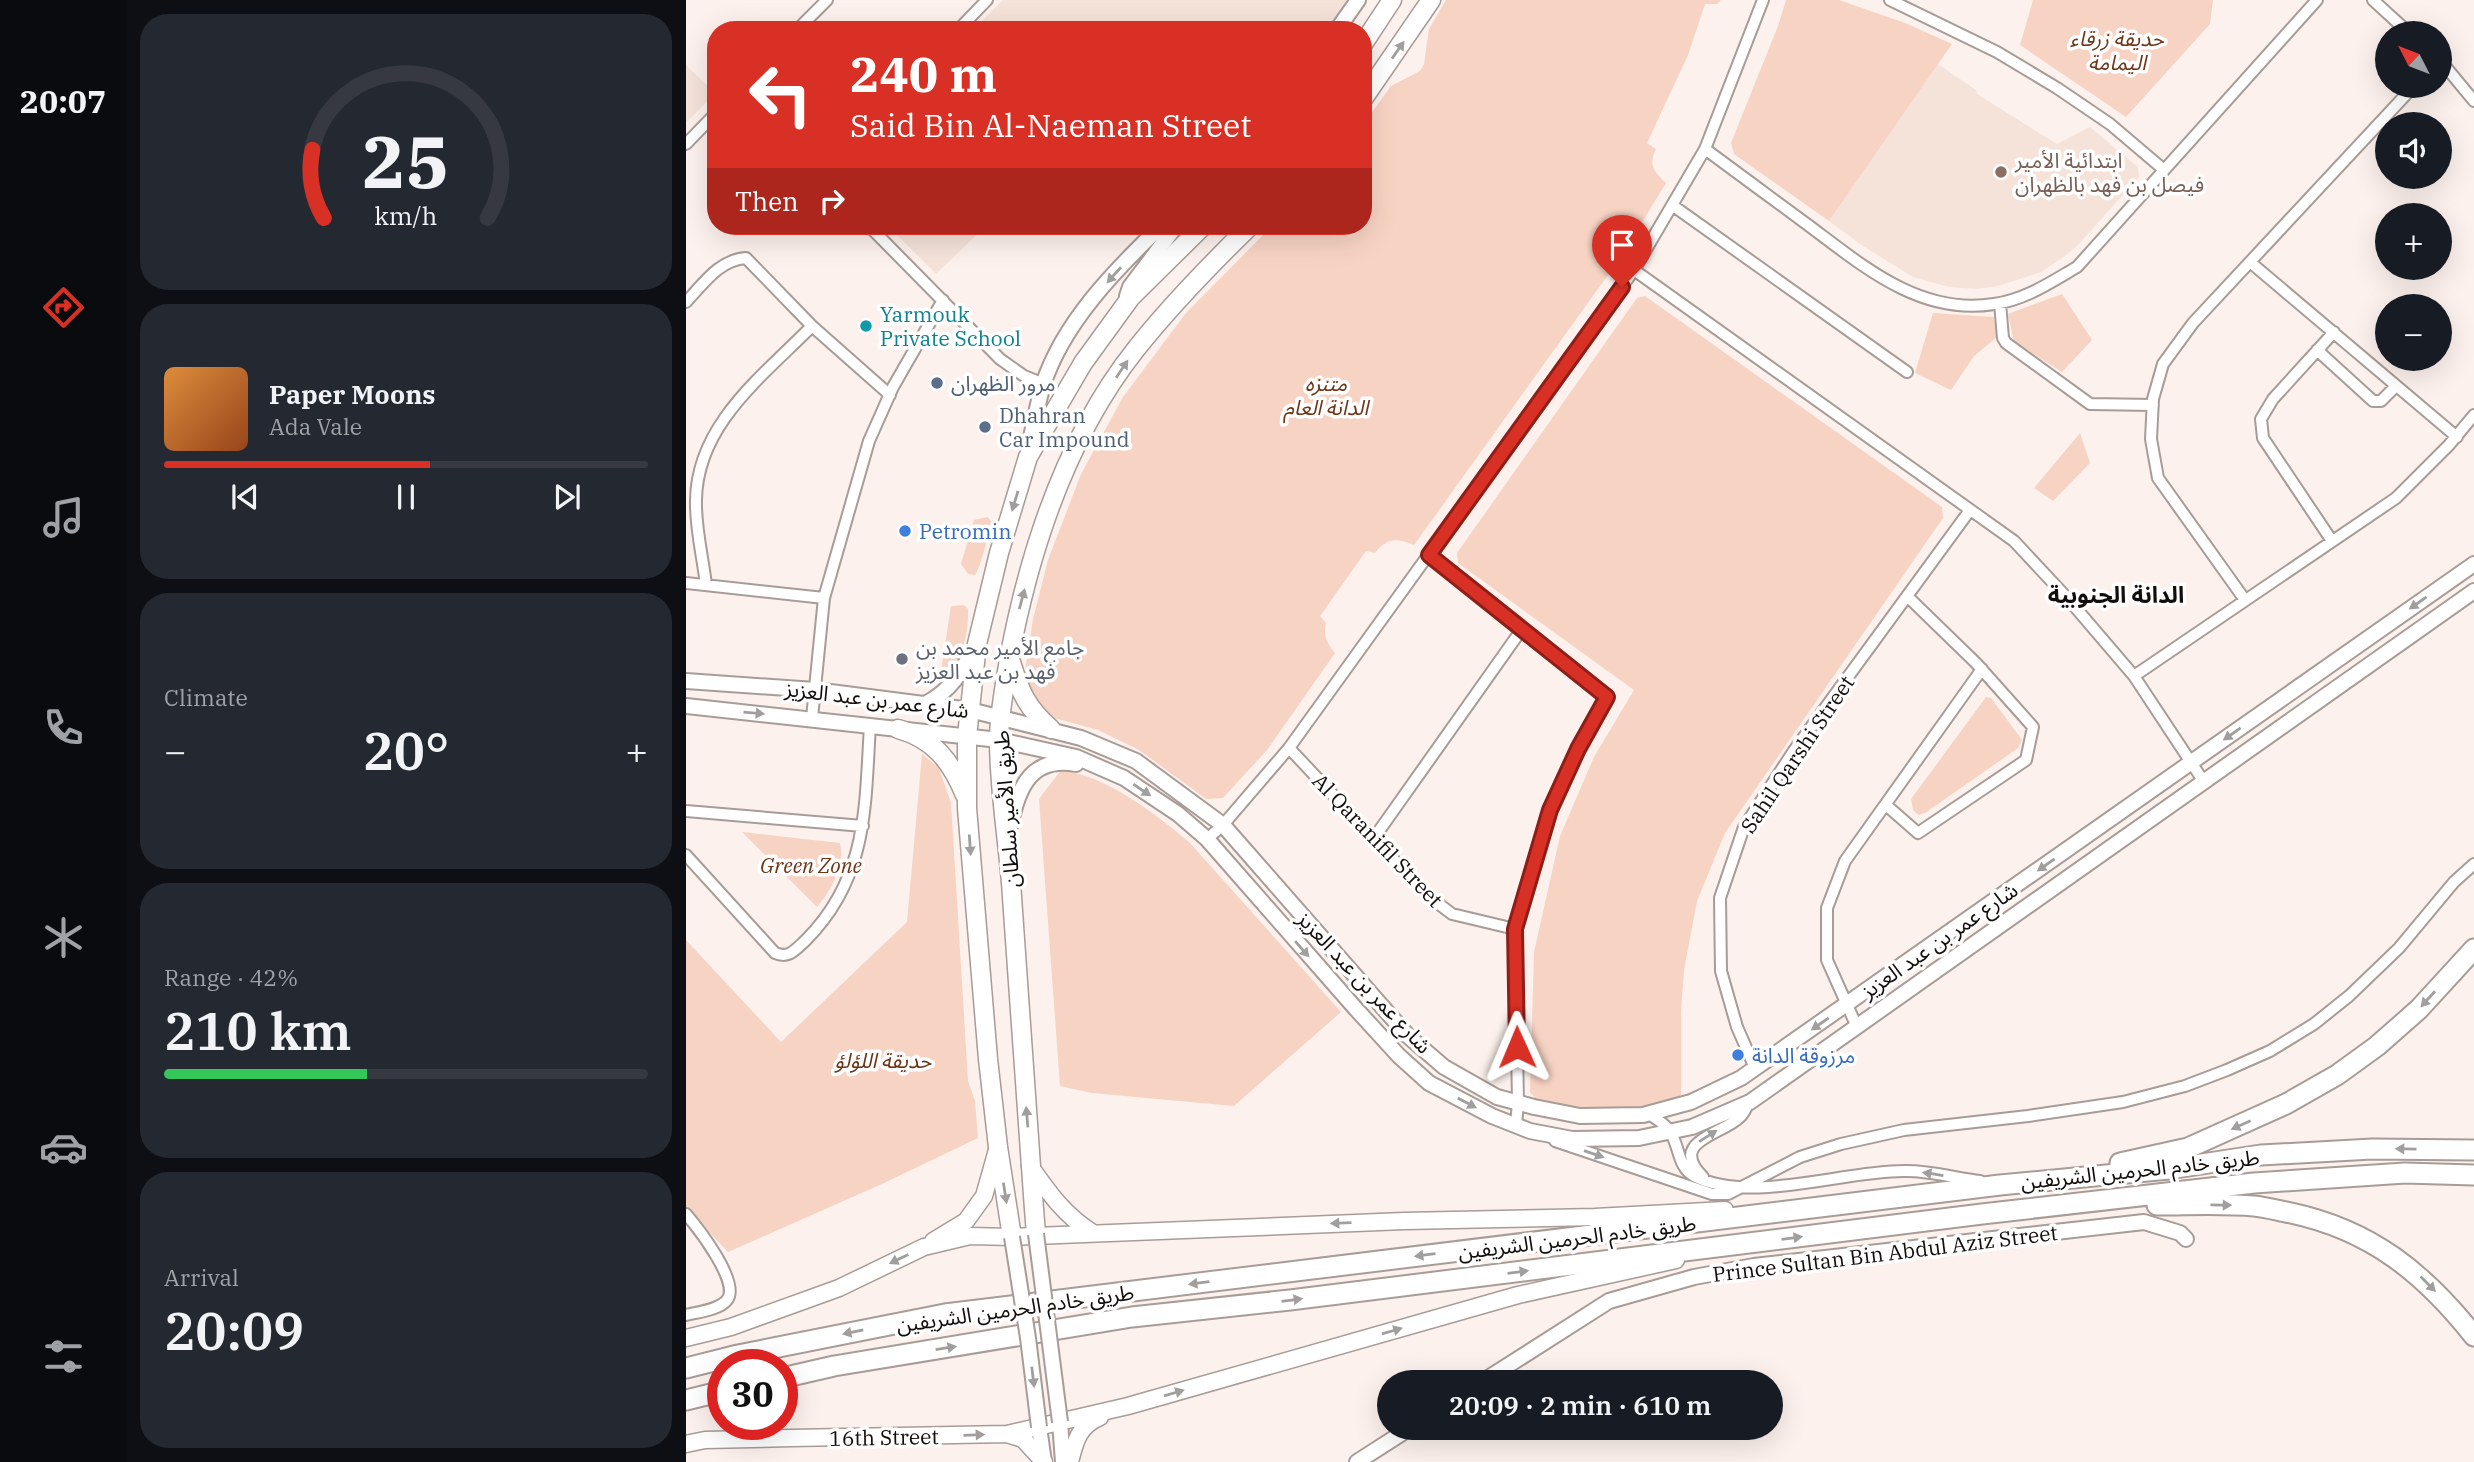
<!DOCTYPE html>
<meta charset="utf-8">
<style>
:root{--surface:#171b24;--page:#242831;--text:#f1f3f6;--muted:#9ea1a6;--line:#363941;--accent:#d93025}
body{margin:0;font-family:"IBM Plex Serif","Noto Sans Arabic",serif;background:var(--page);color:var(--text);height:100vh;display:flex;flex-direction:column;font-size:26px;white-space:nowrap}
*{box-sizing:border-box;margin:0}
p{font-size:23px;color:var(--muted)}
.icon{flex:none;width:38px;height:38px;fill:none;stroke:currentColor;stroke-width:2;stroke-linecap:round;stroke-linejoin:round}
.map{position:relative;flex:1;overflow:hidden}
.details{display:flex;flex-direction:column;gap:14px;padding:14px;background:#0d0f14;width:560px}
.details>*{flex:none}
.banner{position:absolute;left:21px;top:21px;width:665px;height:214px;border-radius:28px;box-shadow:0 7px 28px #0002;background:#d93025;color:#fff;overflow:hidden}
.needle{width:46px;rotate:312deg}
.buttons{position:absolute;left:1689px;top:21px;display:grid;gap:14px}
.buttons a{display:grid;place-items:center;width:77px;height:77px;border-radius:50%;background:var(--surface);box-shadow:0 7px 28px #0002;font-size:35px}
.speed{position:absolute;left:21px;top:1349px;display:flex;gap:14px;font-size:35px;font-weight:700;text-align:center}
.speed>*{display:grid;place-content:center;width:91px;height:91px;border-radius:50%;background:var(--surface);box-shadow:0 7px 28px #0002;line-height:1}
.speed .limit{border:10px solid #d22;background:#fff;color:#111}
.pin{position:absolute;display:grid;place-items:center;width:60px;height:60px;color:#fff;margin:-72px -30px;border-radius:50% 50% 50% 0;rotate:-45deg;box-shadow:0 0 7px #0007}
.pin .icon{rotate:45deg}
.me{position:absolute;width:77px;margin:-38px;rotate:359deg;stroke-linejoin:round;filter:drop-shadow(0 0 5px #0008)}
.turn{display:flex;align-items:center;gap:24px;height:147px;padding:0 28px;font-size:32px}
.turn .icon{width:91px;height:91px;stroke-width:2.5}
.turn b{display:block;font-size:49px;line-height:60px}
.then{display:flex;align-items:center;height:66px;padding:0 28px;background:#0003;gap:14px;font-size:26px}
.big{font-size:52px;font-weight:600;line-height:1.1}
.details .widget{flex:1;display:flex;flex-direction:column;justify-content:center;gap:10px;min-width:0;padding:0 24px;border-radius:28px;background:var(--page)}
.details .dial{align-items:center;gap:0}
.dial svg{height:182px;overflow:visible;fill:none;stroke:var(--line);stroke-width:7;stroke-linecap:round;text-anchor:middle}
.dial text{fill:var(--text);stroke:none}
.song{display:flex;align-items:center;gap:21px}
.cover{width:84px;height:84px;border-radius:10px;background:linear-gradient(135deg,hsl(30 70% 55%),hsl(20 70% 35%))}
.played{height:7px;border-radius:4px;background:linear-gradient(90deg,var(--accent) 55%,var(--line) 55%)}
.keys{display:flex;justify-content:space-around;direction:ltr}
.heat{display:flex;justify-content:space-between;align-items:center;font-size:38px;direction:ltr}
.charge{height:10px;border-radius:5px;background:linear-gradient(90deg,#34c759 42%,var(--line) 0)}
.trip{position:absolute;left:691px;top:1370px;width:406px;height:70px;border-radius:35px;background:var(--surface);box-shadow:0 7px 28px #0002;font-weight:600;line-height:70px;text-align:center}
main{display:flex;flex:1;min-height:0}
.menu{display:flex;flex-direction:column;width:126px;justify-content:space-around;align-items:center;background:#090b0e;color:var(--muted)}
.menu .icon{width:49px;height:49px}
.menu .selected{color:var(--accent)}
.menu b{font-size:32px;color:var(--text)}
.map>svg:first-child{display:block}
</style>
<main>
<nav class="menu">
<b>20:07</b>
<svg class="icon selected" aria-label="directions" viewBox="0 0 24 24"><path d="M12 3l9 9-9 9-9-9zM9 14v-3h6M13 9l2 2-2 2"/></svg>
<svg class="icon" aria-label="music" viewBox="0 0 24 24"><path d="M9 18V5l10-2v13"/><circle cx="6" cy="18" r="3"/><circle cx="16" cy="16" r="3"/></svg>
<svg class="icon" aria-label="phone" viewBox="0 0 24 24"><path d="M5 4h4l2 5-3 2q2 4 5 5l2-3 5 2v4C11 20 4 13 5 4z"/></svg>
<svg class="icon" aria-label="climate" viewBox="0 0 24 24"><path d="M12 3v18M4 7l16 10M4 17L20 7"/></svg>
<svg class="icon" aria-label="car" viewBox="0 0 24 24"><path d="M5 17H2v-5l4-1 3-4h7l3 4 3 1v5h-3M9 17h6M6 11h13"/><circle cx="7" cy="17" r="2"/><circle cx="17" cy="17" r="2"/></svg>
<svg class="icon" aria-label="filters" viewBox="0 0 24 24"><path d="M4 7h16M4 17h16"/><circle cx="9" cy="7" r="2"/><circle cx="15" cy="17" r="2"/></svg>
</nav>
<section class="details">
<div class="widget dial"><svg viewBox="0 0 100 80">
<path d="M14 69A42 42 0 1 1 86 69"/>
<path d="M14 69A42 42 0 0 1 9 39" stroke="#d93025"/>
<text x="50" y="56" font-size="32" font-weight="700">25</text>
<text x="50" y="72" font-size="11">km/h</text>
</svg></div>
<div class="widget">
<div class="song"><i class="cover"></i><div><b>Paper Moons</b><p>Ada Vale</p></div></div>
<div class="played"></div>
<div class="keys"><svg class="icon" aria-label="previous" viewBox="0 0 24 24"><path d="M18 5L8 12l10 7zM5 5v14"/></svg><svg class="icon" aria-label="pause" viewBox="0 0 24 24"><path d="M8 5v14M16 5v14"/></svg><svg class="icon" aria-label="next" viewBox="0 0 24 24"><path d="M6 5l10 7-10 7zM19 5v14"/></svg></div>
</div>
<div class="widget"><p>Climate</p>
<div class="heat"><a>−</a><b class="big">20°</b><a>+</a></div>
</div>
<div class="widget"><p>Range · 42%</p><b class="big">210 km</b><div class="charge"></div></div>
<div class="widget"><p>Arrival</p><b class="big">20:09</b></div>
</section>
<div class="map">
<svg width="1788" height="1462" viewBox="0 0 1788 1462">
<rect width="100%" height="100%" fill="#fcf1ec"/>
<path fill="#f5e3da" d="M317,0H668L647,30H287Z
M1252,64L1290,90L1291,94L1371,144L1404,127L1452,167L1453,177L1392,245L1375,259L1355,272L1312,286L1291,289L1263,287L1227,277L1177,246L1143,221Z
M0,65L29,93L0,123Z
M202,226H300L250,274Z"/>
<path fill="#f7d3c3" d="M760,0H1035L1031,4H1019L1002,55L961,143L970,149C962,165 968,172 980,183L932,261L728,545C711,538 701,537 689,553L680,551L634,616L640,623C637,636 641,643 649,653L581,750L537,798L520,799L453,750L412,730L365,717L356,711L338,678L347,619L362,560L395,474L437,397L500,313L586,226H677V125L705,86L734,71L738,64L743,29Z
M1100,0H1153L1219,23L1266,44L1143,221L1048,154L1045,143L1092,26Z
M1347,0H1527L1524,24L1440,117L1334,45Z
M1376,294L1406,340L1376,372L1328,342L1322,314Z
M959,296L1256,507L1257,518L1039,833L1011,901L998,970L995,1011V1095C971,1111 877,1115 852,1100C851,1100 845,1093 844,1092L848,952L874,836L908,757L948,690L772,563L771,553L951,298Z
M1247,313L1308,317L1311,337L1288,356L1265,390L1229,373Z
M1394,433L1404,463L1367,501L1348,488Z
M302,517L307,524C300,539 296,564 289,575L282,574L275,564L288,520Z
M278,605L282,609C283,635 275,662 259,682L255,671L265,606Z
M1300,697L1305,698L1336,740L1332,748L1239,813L1233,815L1227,810L1225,799Z
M236,754L253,768L265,803L282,1081L289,1101L292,1138L198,1183L42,1252L0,1208V940L95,1042L221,922Z
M375,770C421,776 470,814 504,843L655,1012L548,1106L406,1093L374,1086L353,799Z
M56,832L154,843C159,865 145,891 131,907Z"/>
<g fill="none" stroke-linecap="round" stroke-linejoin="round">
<g stroke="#a79c97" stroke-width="14">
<path id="minor" d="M1204,0L1311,52L1371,88L1424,124L1477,169
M1687,0L1723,33
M111,30L141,0
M272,30L301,0
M1754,60L1788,101
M0,144L30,113
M1019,149C1053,174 1088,200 1122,225C1177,266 1234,316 1308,304C1339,300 1365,282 1391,267L1631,0
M986,205L1221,372
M183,226L314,359L338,376L358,384
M1564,262L1771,437
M948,270L1328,541L1383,600L1448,676L1518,782
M0,302C18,283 33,260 60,258L126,326L204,395
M1314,303L1317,338L1320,343L1404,404L1467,405
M1631,350L1687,401H1695L1710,386
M1646,541L1577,438L1575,419L1587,399L1648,332
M743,555L921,697L892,749L864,810L829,929L832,1103L830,1125
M0,583L138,598
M20,585C17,558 9,527 10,500C11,424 78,375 126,326
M1559,600L1472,478L1465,439L1467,399L1477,364L1507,323L1728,86
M1448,676L1710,498L1763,445L1788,415
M126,718L138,598L183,441L207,387L257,300
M603,748L741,895L766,914L829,929
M1200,805L1232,833L1340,760L1347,727L1290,663L1221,596
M0,811L177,826
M688,838L836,629
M521,839L537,825L603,748L948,270L1019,149L1077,0
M0,855L89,953C103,959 109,950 120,940C182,878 179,807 184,725
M1171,1027L1141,960V908L1159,861L1296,669
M1069,1068L1051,1027L1035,971L1034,898L1058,827L1107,752L1284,510
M963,1114C970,1119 978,1123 983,1130C994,1145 991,1167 1008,1176C1065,1205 1158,1170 1220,1171C1245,1171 1270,1178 1294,1181
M869,1141L1026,1194H1042L1114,1157L1155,1144L1218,1130L1342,1116L1437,1102L1499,1086L1541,1070L1584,1051L1628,1024L1663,996L1713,948L1768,882L1788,864
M1017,1177C981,1141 1036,1135 1054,1117C1058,1114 1060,1107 1063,1103
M0,1214C12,1228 55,1283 41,1300C33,1310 12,1312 0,1315"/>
</g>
<g stroke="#a79c97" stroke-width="18">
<path id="tertiary" d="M651,30L672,0
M441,296L444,287L490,226
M343,448C347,427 351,406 357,385C377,323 429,270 475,226
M0,681L129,690L284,710L395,738L450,761L537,825L722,1036L758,1067L811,1097L848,1107L894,1116L957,1115L1005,1102L1055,1078L1788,564
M239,704C265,691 276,671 289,647
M0,706L313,740L390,757L438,778L492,814L521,839L670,1009L713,1056L743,1083L806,1116L844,1131L886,1139L953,1138L1006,1127L1064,1102L1788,591
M322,834C331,796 339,755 390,764
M796,1382L923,1301L1008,1277L1068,1266L1458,1222L1494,1233L1500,1239
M374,1422L377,1462
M353,1427L358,1462
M671,1462L724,1428"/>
</g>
<g stroke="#a79c97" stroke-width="19">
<path id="secondary" d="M344,1166C363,1193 379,1216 407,1233
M247,1241L280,1221L298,1196L311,1150
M0,1338L45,1327L153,1288L238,1247L284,1236L326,1237L718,1221L909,1217L1039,1210
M321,1434L337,1439L358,1462
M0,1444L19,1440L105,1438L321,1434L442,1406L832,1295L990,1260
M384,1462C389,1442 393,1425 414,1417"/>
</g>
<g stroke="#a79c97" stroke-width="21">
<path id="primary" d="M677,44L706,0
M677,99L745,0
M325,662C334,692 341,708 365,729
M212,729C248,739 265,761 279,795
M350,1234C341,1122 333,1010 326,897C323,845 313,793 313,740C313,713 319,686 323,659C343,552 381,436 450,349C485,305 524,265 564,226
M326,1237L312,1147L302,1059L281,808V736L291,644L313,553L342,457L397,363L445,297L517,226"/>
</g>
<g stroke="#a79c97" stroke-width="23">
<path id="motorway" d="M1434,1163L1502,1148L1600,1104L1651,1075L1691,1046L1733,1009L1788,949
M1471,1205C1503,1205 1536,1203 1568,1206C1580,1207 1593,1211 1605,1213C1685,1230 1738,1273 1788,1336
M0,1368L52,1355L259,1314L1314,1185L1483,1169L1575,1155L1686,1149L1788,1150
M96,1378L148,1366L446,1317L604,1300L1296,1214L1568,1183L1719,1173L1788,1175
M0,1400L37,1391"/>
</g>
<use href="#minor" stroke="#fff" stroke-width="10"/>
<use href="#tertiary" stroke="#fff" stroke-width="14"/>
<use href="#secondary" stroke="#fff" stroke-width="16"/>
<use href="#primary" stroke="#fff" stroke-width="18"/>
<use href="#motorway" stroke="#fff" stroke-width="19"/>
<g stroke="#a79c97" stroke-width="18" stroke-linecap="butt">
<path id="tertiary-bridge" d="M350,1234L374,1422
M326,1237L342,1338L353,1427"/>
</g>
<use href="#tertiary-bridge" stroke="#fff" stroke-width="14"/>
</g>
<defs><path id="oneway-solid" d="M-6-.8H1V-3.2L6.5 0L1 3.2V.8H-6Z" transform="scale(1.75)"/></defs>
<g fill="#a09f9e">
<use href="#oneway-solid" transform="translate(712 50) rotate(-55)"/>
<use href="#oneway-solid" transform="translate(428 275) rotate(132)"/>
<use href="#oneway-solid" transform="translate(436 369) rotate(-56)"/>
<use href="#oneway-solid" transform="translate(329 501) rotate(107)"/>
<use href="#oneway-solid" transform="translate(336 599) rotate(-75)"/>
<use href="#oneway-solid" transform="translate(1732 603) rotate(145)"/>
<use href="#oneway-solid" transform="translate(68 713) rotate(5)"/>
<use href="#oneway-solid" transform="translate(1546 734) rotate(145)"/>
<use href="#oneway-solid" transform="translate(456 790) rotate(34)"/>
<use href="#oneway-solid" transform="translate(284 845) rotate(86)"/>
<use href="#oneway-solid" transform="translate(1360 865) rotate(145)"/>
<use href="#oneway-solid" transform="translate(616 949) rotate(49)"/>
<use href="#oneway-solid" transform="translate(1742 999) rotate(132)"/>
<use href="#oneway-solid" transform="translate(1134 1024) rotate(145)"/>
<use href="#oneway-solid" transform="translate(781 1103) rotate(28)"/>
<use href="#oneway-solid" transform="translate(341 1117) rotate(-95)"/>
<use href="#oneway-solid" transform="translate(1555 1125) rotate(156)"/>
<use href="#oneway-solid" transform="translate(1022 1136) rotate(-32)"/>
<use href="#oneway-solid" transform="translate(1720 1149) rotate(-179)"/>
<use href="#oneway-solid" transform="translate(908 1154) rotate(19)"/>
<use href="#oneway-solid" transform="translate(1247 1174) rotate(-171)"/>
<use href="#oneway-solid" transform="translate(319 1193) rotate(81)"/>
<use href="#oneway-solid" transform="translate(1535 1205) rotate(1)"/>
<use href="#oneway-solid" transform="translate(655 1223) rotate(178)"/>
<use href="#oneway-solid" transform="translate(1106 1238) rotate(-7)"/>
<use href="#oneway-solid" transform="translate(739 1255) rotate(173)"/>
<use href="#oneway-solid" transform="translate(213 1259) rotate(154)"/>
<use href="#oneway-solid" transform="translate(832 1272) rotate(-7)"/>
<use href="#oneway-solid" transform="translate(513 1283) rotate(173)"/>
<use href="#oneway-solid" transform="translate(1742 1284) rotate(45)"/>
<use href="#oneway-solid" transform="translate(606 1300) rotate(-7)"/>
<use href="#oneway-solid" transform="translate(706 1331) rotate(-16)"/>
<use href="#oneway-solid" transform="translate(167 1332) rotate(169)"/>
<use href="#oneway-solid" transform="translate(260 1348) rotate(-9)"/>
<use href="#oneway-solid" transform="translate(347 1377) rotate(83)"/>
<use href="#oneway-solid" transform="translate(488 1393) rotate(-16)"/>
<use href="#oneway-solid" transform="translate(288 1435) rotate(-2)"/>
</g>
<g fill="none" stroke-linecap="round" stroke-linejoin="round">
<g stroke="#8d1f18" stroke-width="18">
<path id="route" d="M831,1047L829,929L864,810L892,749L921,697L743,555L936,287"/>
</g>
<use href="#route" stroke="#d93025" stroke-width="12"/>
</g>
<circle fill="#8d6e63" stroke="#fff" stroke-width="2.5" cx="1315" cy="172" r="7"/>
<circle fill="#0f9aa8" stroke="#fff" stroke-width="2.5" cx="180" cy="326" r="7"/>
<g fill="#5c6f8a" stroke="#fff" stroke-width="2.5">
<circle cx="251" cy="383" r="7"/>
<circle cx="299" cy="427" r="7"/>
</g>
<g fill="#3f7fe0" stroke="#fff" stroke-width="2.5">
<circle cx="219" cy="531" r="7"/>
<circle cx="1052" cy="1055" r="7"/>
</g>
<circle fill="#6b7280" stroke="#fff" stroke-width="2.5" cx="216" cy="659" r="7"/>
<g text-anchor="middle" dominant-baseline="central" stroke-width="7" stroke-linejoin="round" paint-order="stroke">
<g font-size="21" font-style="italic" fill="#6e3517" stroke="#fff">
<text x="1431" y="38">حديقة زرقاء<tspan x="1431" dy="24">اليمامة</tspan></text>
<text x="640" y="383">متنزه<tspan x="640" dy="24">الدانة العام</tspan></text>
<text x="125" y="865">Green Zone</text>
<text x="197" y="1060">حديقة اللؤلؤ</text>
</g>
<g font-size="21" fill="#785e54" stroke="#fff" text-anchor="start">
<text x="1329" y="160">ابتدائية الأمير<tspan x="1329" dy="24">فيصل بن فهد بالظهران</tspan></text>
</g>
<g font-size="21" fill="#0d838f" stroke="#fff" text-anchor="start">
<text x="194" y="314">Yarmouk<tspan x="194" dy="24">Private School</tspan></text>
</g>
<g font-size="21" fill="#4e5e75" stroke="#fff" text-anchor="start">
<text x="265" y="383">مرور الظهران</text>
<text x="313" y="415">Dhahran<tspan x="313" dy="24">Car Impound</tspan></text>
</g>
<g font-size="21" fill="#366cbe" stroke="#fff" text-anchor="start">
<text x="233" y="531">Petromin</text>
<text x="1066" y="1055">مرزوقة الدانة</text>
</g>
<g font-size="21" fill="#5b616d" stroke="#fff" text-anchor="start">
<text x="230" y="647">جامع الأمير محمد بن<tspan x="230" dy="24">فهد بن عبد العزيز</tspan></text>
</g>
<g font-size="21" fill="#120e0c" stroke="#fff">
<text transform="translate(191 699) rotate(7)">شارع عمر بن عبد العزيز</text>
<text transform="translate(1111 754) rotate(-56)">Sahil Qarshi Street</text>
<text transform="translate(320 809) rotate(-94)">طريق الأمير سلطان</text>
<text transform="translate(692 840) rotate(46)">Al Qaranifil Street</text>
<text transform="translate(1253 940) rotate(-35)">شارع عمر بن عبد العزيز</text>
<text transform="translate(679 982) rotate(47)">شارع عمر بن عبد العزيز</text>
<text transform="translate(1454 1169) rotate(-6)">طريق خادم الحرمين الشريفين</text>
<text transform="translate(891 1237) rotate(-7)">طريق خادم الحرمين الشريفين</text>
<text transform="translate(1199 1253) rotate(-7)">Prince Sultan Bin Abdul Aziz Street</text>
<text transform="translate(329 1308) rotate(-8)">طريق خادم الحرمين الشريفين</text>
<text transform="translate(198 1437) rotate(-1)">16th Street</text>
</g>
<g font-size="23" font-weight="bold" fill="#120e0c" stroke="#fff">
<text x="1430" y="594">الدانة الجنوبية</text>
</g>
</g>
</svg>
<div class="buttons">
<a><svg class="needle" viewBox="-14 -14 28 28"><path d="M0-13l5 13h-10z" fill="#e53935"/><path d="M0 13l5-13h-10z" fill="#9ea1a6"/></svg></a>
<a><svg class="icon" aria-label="sound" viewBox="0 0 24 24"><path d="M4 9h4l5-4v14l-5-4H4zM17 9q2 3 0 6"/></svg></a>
<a>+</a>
<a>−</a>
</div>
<div class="speed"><div class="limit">30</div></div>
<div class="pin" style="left:936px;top:287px;background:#d93025"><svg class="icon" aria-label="arrive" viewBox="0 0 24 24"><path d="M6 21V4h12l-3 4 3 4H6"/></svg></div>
<svg class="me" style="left:831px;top:1047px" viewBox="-20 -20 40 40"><path d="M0-17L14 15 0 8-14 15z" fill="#d93025" stroke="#fff" stroke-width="4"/></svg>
<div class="trip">20:09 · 2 min · 610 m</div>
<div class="banner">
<div class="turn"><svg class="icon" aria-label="left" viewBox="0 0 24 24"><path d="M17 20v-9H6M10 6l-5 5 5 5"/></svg><div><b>240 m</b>Said Bin Al-Naeman Street</div></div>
<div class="then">Then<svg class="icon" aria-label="right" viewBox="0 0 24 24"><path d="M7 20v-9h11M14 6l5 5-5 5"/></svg></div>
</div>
</div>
</main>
